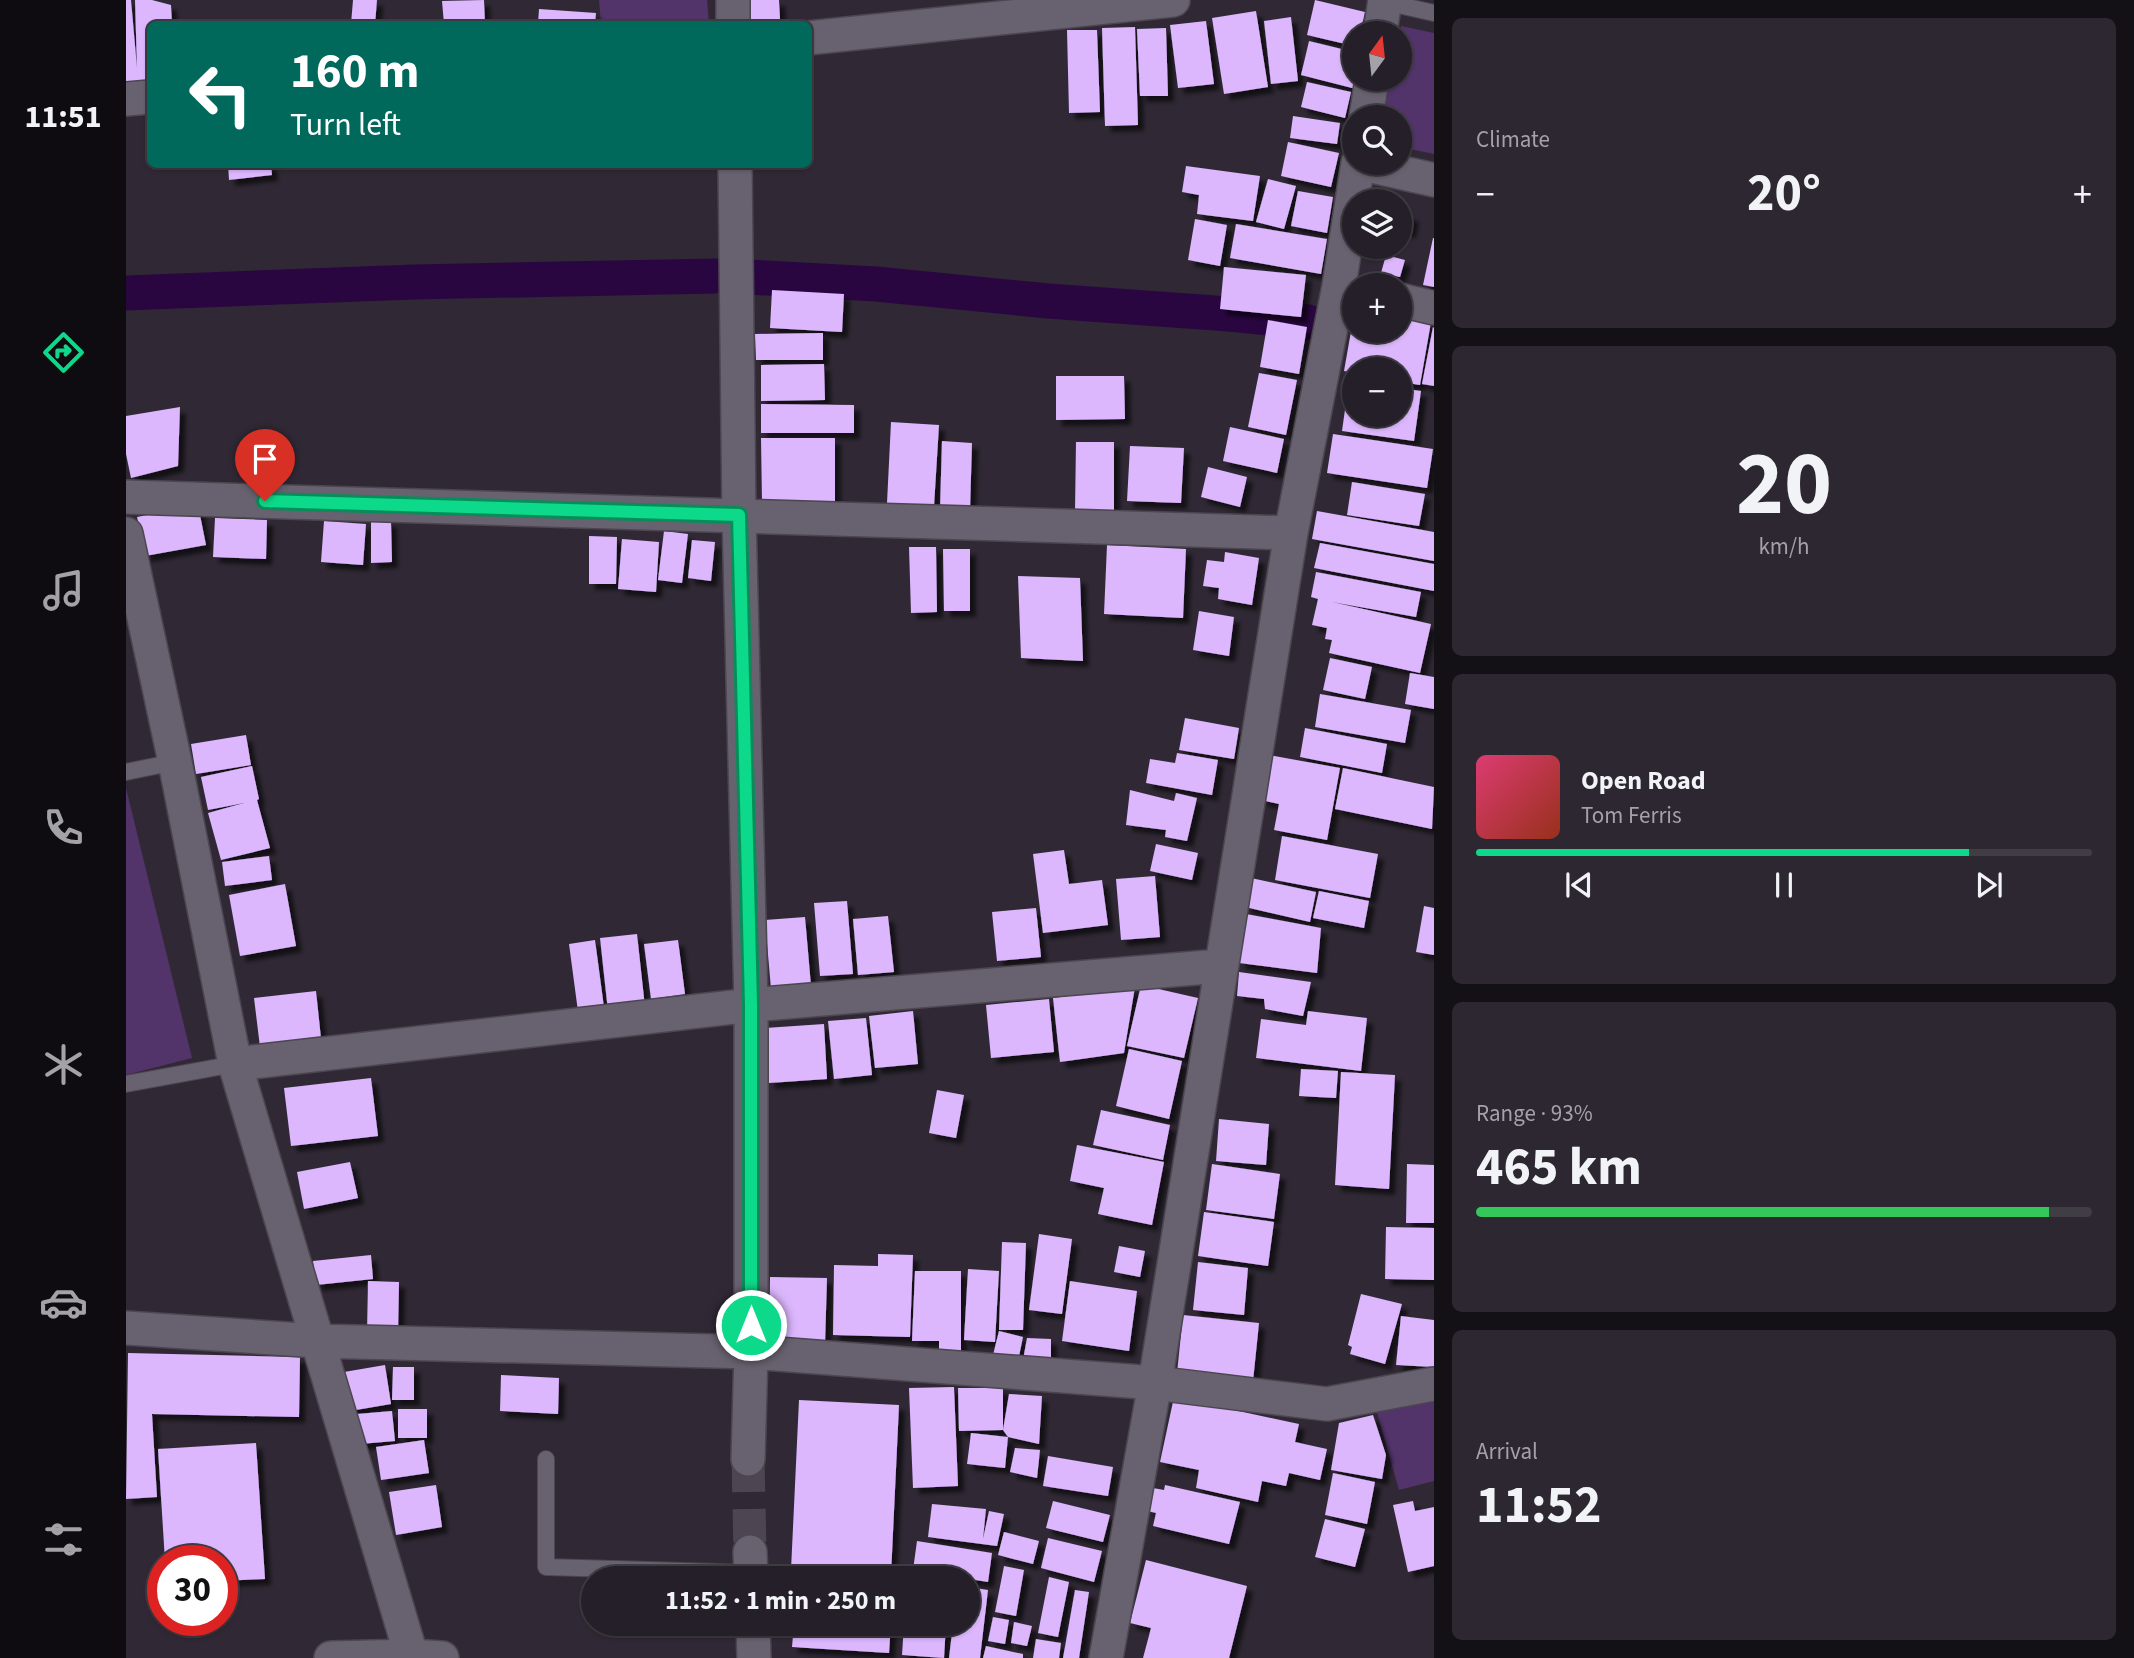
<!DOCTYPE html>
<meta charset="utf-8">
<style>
:root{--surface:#241f28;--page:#2c2730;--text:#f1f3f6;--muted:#a3a2a8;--line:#413d45;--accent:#0dd98a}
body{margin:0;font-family:"Source Sans 3",sans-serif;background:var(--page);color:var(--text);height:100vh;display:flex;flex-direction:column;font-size:26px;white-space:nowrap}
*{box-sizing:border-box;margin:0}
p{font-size:23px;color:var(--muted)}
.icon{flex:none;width:38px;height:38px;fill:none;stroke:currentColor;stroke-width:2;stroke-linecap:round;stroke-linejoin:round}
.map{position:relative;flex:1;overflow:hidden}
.drawer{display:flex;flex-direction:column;gap:18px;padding:18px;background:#141116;width:700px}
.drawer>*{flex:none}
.guide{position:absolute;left:21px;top:21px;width:665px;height:147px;border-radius:10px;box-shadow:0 2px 5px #0004,0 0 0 2px var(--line);background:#00695c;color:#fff;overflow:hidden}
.needle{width:46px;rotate:15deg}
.controls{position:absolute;left:1216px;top:21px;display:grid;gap:14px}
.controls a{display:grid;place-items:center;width:70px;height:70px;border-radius:50%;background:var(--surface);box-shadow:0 2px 5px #0004,0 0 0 2px var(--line);font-size:35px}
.speed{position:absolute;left:21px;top:1545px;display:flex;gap:14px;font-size:35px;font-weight:700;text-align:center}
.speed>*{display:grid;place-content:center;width:91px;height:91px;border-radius:50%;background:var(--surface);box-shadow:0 2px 5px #0004,0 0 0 2px var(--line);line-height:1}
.speed .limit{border:10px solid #d22;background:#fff;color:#111}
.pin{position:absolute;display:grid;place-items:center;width:60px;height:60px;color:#fff;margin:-72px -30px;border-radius:50% 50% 50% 0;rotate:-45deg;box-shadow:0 0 7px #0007}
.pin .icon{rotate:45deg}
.me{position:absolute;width:77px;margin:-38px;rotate:0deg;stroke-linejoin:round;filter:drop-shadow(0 0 5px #0008)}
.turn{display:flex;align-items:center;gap:24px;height:147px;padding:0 28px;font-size:32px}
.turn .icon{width:91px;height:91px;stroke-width:2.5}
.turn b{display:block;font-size:49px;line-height:60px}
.big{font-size:52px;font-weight:700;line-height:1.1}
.drawer .card{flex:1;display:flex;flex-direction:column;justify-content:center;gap:10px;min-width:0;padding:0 24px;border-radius:10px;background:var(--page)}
.drawer .dial{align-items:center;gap:0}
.dial b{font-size:91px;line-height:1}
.song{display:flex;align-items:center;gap:21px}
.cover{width:84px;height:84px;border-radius:10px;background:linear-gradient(135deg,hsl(340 70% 55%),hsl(10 70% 35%))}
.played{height:7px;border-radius:4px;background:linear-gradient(90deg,var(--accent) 80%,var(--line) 80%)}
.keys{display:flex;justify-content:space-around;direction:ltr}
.heat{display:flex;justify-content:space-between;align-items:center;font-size:38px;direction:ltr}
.charge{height:10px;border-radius:5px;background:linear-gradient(90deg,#34c759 93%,var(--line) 0)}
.trip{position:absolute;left:455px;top:1566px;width:399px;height:70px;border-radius:35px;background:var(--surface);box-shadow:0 2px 5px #0004,0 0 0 2px var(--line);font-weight:700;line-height:70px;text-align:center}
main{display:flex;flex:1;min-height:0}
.tab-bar{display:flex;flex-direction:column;width:126px;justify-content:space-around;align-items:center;background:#0e0c10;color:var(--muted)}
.tab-bar .icon{width:49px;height:49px}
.tab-bar .current{color:var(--accent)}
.tab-bar b{font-size:32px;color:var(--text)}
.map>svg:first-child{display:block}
</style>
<main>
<nav class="tab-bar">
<b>11:51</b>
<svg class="icon current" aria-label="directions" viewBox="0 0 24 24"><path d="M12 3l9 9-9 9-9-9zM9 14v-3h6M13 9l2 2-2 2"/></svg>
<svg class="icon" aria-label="music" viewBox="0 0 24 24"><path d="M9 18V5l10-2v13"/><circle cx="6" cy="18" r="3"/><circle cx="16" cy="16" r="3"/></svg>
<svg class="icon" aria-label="phone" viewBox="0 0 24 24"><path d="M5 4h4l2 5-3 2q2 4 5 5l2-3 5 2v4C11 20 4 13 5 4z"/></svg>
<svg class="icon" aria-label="climate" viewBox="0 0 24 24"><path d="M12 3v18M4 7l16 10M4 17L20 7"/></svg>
<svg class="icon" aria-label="car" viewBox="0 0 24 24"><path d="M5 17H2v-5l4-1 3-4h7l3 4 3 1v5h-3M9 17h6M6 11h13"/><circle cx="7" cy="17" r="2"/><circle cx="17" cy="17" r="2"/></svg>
<svg class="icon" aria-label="filters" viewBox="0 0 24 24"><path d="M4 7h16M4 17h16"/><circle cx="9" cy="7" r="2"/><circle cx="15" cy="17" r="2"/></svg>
</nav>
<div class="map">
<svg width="1308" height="1658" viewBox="0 0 1308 1658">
<defs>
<filter id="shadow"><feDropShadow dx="6" dy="6" stdDeviation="2" flood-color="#0009"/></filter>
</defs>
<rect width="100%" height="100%" fill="#302935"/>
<path fill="#52336a" d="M473,0H581L583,24H475Z
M1275,26L1308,33V154L1274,147V117H1257L1265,79H1274Z
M0,788L66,1058L0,1075Z
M1308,1395V1481L1273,1490L1250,1409Z"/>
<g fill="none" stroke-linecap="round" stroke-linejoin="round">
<path stroke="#2a0640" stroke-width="35" d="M622,277L750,284L922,301L1103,314L1182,322
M0,293L288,282L589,276"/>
</g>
<path fill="#dcb7fd" filter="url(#shadow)" d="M0,0H5L11,68L9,0H26L45,5L46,24H24V81L0,83Z
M227,0H251L249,24H225Z
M358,0L359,24H318L316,1Z
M618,0H653L654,19L619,20Z
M1189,0L1239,12L1234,33H1228V46L1181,35Z
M413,9L470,13L469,24H412Z
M1130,11L1142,87L1098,94L1086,18Z
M1165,17L1172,81L1145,84L1138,21Z
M366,20L399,23V24H365Z
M1080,21L1088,84L1052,88L1044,25Z
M1009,27L1012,125L979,126L976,28Z
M1040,28L1042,96H1014L1011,29Z
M941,30H971L974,112L943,113Z
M1183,41L1228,52V79H1232L1230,89L1175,75Z
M1181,82L1225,92L1219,118L1175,107Z
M1167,116L1214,123L1211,144L1164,138Z
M1162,142L1213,153L1205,187L1155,176Z
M102,164H145L146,175L103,180Z
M1060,166L1134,176L1127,221L1071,214L1073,195L1056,192Z
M1142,179L1170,186L1158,229L1130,222Z
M1172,191L1207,197L1201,233L1165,226Z
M1274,213L1287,216L1284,232L1274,230Z
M1069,219L1101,225L1094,266L1062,260Z
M1110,224L1201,239L1195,274L1104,258Z
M1307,238H1308V287L1297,285Z
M1260,255L1279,260L1274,277L1255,273Z
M1098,267L1180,275L1175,317L1094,309Z
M646,290L718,294L716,332L644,328Z
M1274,317L1305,322L1294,385L1274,382V369H1228V373L1218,371L1227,320L1228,331H1274Z
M1142,320L1181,327L1173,374L1134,367Z
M1307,327L1308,328V386L1296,384Z
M697,333V360H630L629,334Z
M698,364L699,400L635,401V365Z
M1133,373L1171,380L1160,435L1122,427Z
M930,376H998L999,419L930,420Z
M1223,381H1228V415H1274V388L1295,391L1288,441L1216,431Z
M635,404L728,405V433H635Z
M54,407L52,466L5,478L0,454V416Z
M765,422L813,425L808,506L761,503Z
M1104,427L1158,439L1151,473L1097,461Z
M1207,434L1307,449L1301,488L1201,473Z
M635,438H709V502L636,503Z
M816,441L846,443L844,510L814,509Z
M950,442H988V513L949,512Z
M1004,446L1058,448L1055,503L1001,501Z
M1082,467L1121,477L1114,507L1075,497Z
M1226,482L1299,494L1293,526L1221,515Z
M72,505L80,545L19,556L11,517Z
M1191,511L1308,532V561L1186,539Z
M89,518L141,520L140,559L87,557Z
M198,521L240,524L237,565L195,562Z
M245,521H265L266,562L245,563Z
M538,531L562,534L556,583L532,580Z
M463,536L491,537L490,584H463Z
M496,539L533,542L530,592L492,589Z
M566,540L589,542L585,581L562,578Z
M1194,543L1308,564V591L1188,568Z
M981,545L1060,549L1057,618L978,614Z
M783,547H810L811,612L785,613Z
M817,549H844V611H818Z
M1099,552L1133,558L1126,605L1092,599L1093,588L1077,586L1081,560L1098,562Z
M1190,572L1295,592L1290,617L1206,602L1305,624L1294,673L1203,653L1206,640L1199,639L1201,628L1186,625L1192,599L1185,597Z
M892,576L954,578L957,661L895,658Z
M1073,611L1108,617L1103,656L1067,650Z
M1204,658L1246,667L1239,699L1197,690Z
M1284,673L1308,677V709L1279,704Z
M1194,694L1285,710L1279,743L1189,727Z
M1059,718L1113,728L1108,759L1053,750Z
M1179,728L1261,744L1256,773L1174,757Z
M120,735L125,765L70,774L65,744Z
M1051,753L1092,760L1086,795L1020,783L1024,759L1049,763Z
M1143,755L1214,768L1201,840L1148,830L1153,804L1135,800Z
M126,766L133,799L131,800L144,848L95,860L82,813L118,803L82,810L75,777Z
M1217,768L1308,787L1306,829L1209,809Z
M1004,790L1048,801L1050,793L1071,798L1061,841L1039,837L1040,830L1000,825Z
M1156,836L1252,854L1244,898L1149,880Z
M1030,844L1072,853L1066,880L1024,871Z
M938,850L943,884L976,880L982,925L917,933L907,854Z
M143,856L146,880L99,886L96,862Z
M1029,876L1034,937L995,940L990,879Z
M1125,878L1190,892L1184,922L1119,907Z
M159,884L170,946L114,956L103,895Z
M1193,891L1243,901L1238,928L1187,918Z
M721,901L727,974L694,976L688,903Z
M1298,906L1308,908V955L1290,952Z
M910,908L915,957L871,961L866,912Z
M1120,914L1195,928L1191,973L1113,963Z
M762,916L768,972L732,975L727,919Z
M679,917L685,986L645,989L639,920Z
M511,934L519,1007L482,1011L474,938Z
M469,940L479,1015L453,1019L443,944Z
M552,940L559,994L525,999L518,944Z
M1113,972L1185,982L1177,1016L1139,1009L1138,999L1111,996Z
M1015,985L1072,998L1058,1058L1001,1046Z
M1009,987L998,1053L934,1062L927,998Z
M190,991L196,1048L135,1055L128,998Z
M923,999L928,1052L865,1058L860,1005Z
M787,1011L792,1064L749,1068L743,1016Z
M1182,1011L1241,1018L1235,1071L1130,1058L1135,1019L1180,1025Z
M740,1018L746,1075L708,1079L702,1021Z
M698,1024L701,1079L643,1083L639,1028Z
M1003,1049L1056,1061L1043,1119L990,1106Z
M1175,1069L1212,1071L1210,1098L1173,1096Z
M1215,1072L1269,1075L1263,1189L1209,1185Z
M245,1078L252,1136L165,1146L158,1088Z
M811,1090L838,1095L830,1138L803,1133Z
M975,1110L1044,1125L1037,1160L967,1145Z
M1093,1119L1143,1124L1140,1165L1090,1161Z
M951,1145L1038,1162L1026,1225L972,1214L978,1188L944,1181Z
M224,1162L232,1198L178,1209L171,1172Z
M1086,1164L1154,1174L1148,1219L1080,1210Z
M1281,1164L1308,1165V1223H1280Z
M1078,1212L1148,1222L1142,1266L1072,1256Z
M1260,1227L1308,1228V1280L1259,1279Z
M913,1234L946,1239L936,1314L903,1310Z
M876,1242L900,1243L897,1330H873Z
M993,1246L1019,1251L1014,1277L988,1272Z
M752,1254L787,1255L784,1337L707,1335L708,1265L752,1266Z
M245,1255L247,1279L190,1285L187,1261Z
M1072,1262L1122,1268L1118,1315L1067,1310Z
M842,1269L873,1271L869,1342L838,1340Z
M789,1271H835V1357H813V1341H786Z
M644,1277L701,1278L699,1344L643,1342Z
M242,1281L273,1282L272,1334L241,1333Z
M944,1281L1011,1291L1003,1351L936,1341Z
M1235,1294L1276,1304L1259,1364L1224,1354L1226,1347L1222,1345Z
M1057,1315L1133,1323L1127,1381L1051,1373Z
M1275,1316L1308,1320V1367L1270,1365Z
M873,1331L897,1337L892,1361L867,1355Z
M901,1338L925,1339V1361L897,1360Z
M2,1353L174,1357L173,1417L26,1414L31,1497L0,1499Z
M259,1365L265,1404L224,1411L218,1372Z
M267,1367H288V1400H266Z
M375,1375L433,1378L432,1414L374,1411Z
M828,1387L832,1486L787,1488L783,1388Z
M832,1388H877V1430L833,1431Z
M883,1394L916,1396L913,1444L882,1437L879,1468L841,1464L845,1433L882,1437L877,1430Z
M1048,1397L1173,1424L1169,1442L1201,1449L1194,1480L1163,1473L1160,1486L1136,1481L1132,1502L1070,1488L1073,1470L1034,1462Z
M673,1400L773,1405L765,1575L684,1571L753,1576V1578H667V1570H665Z
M272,1409H301V1438H272Z
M266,1411L269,1441L234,1444L231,1414Z
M1247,1415L1260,1455L1256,1479L1205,1470L1213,1423Z
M298,1440L303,1473L255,1480L250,1447Z
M130,1443L139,1579L96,1581V1561H39L32,1449Z
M889,1448L914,1450L911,1478L884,1472Z
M922,1456L987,1467L982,1496L917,1486Z
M1207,1473L1249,1482L1241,1524L1199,1515Z
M310,1485L316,1527L270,1535L263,1492Z
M1039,1485L1114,1502L1103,1544L1027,1526L1030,1513L1021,1511L1027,1488L1038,1490Z
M927,1501L984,1515L977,1542L920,1528Z
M1287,1501L1289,1511L1308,1507V1566L1282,1572L1267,1505Z
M806,1504L860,1509L857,1539L863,1511L878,1514L871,1546L802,1537Z
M1199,1519L1239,1529L1229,1567L1189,1557Z
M878,1532L913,1541L907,1564L872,1555Z
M922,1538L976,1551L968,1582L915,1568Z
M791,1541L866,1553L862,1582L787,1570Z
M1020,1560L1121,1586L1103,1658H1017L1025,1628L1004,1623Z
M878,1566L898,1570L890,1616L869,1612Z
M923,1577L943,1582L932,1637L912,1633Z
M842,1587L862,1590L854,1658H823L827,1624H842Z
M949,1590L963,1592L953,1658H937Z
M867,1617L883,1620L879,1644L862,1641Z
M888,1622L906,1626L901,1646L885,1643Z
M668,1624H765L763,1653L666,1647Z
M778,1624H820L818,1658L776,1655Z
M910,1639L935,1643L933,1658H907Z
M860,1646L897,1654V1658H857Z"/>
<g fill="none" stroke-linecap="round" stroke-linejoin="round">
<path stroke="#4d4652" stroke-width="33" stroke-dasharray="33 17" stroke-linecap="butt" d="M622,1459L624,1552"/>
<g stroke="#4c4650" stroke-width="18">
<path id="service" d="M1259,2L1308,13
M0,772L49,762
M0,1084L109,1064
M420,1459V1567L625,1573"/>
</g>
<g stroke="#4c4650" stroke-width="36">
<path id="minor" d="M607,0V24
M1254,33L1259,0
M682,38L1047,0
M0,99L24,97
M1240,117L1246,79
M1232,163L1308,180
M609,164L613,515L625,1005V1352L622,1459
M1274,300L1308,308
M0,497L1165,533
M0,534L49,762L109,1064L286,1658
M109,1064L625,1005L1094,966
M0,1328L192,1341L625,1352L1029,1383L1201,1404L1308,1384
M624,1552L625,1578
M627,1624L628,1658
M205,1658L285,1656L316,1658
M980,1658L1029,1383L1165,533L1213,286L1232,163"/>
</g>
<use href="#service" stroke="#68616f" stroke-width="16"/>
<use href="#minor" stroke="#68616f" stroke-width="33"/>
</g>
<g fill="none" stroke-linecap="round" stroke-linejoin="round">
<g stroke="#088d5a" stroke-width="18">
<path id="route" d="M139,501L613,515L625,1005V1325"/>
</g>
<use href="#route" stroke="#0dd98a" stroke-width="12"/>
</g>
</svg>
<div class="controls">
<a><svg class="needle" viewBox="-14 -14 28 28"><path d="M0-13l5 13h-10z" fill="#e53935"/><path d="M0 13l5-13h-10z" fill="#a3a2a8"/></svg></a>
<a><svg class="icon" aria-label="search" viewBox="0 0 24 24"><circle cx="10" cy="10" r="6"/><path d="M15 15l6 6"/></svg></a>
<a><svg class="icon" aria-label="layers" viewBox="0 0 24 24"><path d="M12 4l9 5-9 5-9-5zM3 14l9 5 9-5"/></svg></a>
<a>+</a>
<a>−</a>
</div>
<div class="speed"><div class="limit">30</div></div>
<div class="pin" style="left:139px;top:501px;background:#d93025"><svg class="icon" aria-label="arrive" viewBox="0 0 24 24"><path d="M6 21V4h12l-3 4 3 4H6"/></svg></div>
<svg class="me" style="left:625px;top:1325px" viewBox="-20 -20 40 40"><circle r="17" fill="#0dd98a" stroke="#fff" stroke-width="3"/><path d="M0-11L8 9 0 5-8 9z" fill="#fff"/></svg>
<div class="trip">11:52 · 1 min · 250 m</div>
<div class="guide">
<div class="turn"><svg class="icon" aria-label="left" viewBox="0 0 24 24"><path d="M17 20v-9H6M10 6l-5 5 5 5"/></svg><div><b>160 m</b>Turn left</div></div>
</div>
</div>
<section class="drawer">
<div class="card"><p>Climate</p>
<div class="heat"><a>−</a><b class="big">20°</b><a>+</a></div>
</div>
<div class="card dial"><b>20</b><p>km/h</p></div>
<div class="card">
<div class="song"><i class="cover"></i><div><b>Open Road</b><p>Tom Ferris</p></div></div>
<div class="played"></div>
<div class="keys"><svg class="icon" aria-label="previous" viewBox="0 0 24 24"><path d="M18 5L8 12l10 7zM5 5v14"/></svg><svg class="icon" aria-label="pause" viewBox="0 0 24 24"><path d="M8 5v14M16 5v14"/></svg><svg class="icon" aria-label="next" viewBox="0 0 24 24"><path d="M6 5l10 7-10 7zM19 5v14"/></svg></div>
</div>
<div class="card"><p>Range · 93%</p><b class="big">465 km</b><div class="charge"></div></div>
<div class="card"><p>Arrival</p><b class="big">11:52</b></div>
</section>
</main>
